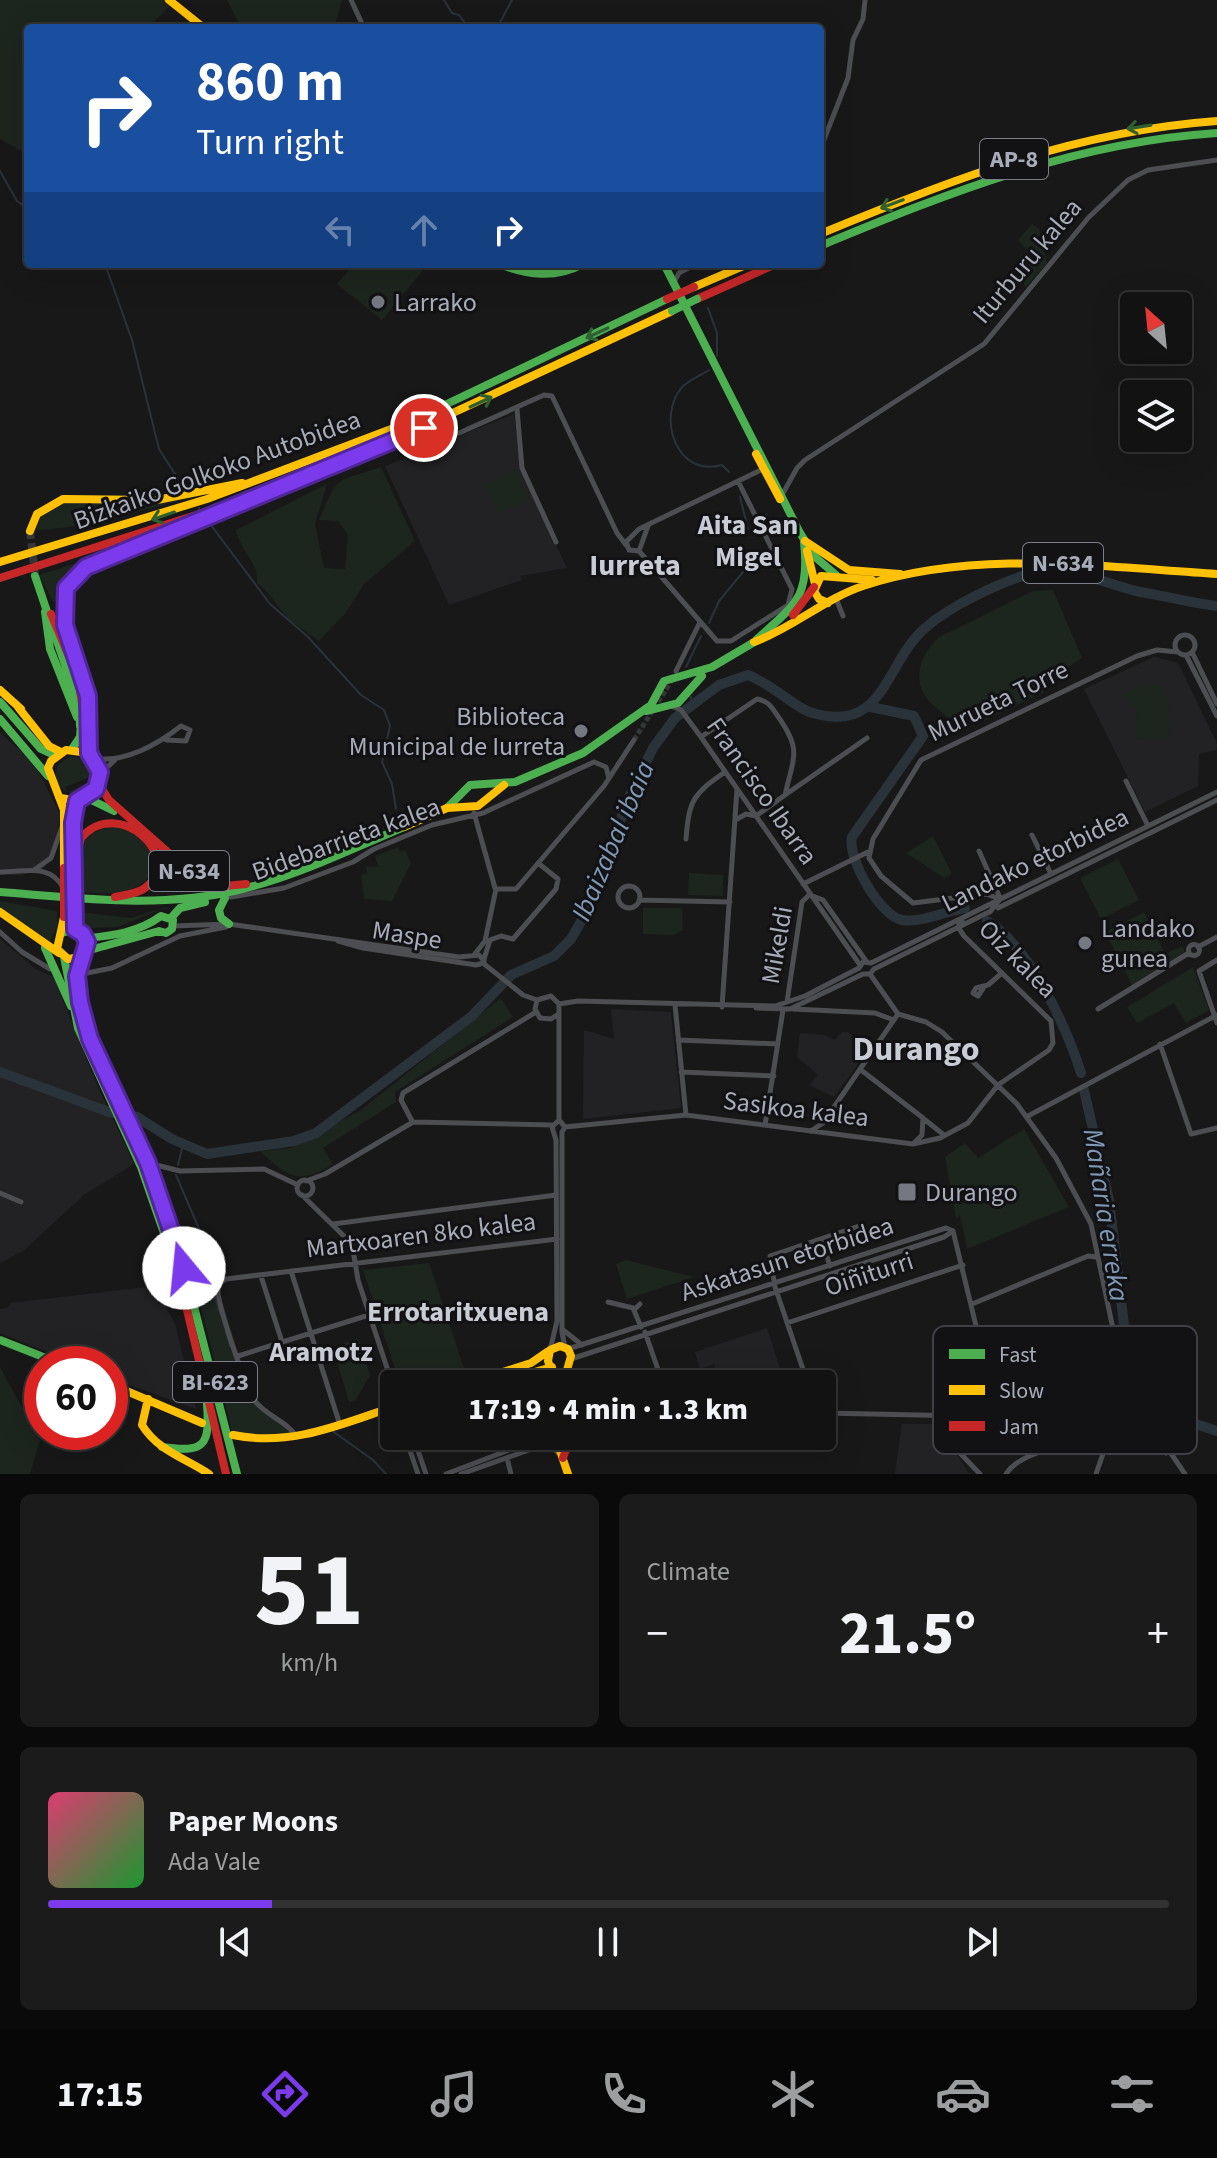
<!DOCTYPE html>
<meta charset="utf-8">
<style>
:root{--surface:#121212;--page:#1b1b1b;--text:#f1f3f6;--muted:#9c9e9f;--line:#313232;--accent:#7c3aed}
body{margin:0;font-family:"Source Sans 3",sans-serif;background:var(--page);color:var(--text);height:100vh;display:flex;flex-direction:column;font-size:30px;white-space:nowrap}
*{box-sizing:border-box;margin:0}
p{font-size:26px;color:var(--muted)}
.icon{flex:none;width:44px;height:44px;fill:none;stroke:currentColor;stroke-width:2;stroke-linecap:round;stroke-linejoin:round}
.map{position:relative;height:1474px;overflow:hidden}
.panel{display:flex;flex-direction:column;gap:20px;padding:20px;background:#0a0a0a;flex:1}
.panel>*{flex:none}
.hud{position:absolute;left:24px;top:24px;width:800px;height:244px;border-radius:8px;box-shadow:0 8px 32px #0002,0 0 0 2px var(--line);background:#1a4fa0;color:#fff;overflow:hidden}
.needle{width:52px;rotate:333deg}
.tools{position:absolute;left:1120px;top:292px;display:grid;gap:16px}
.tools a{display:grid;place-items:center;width:72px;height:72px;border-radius:8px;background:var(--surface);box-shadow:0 8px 32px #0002,0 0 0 2px var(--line);font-size:40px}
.speed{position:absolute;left:24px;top:1346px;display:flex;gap:16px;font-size:40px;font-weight:700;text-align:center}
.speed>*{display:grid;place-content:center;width:104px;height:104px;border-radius:50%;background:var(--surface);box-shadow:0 8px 32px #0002,0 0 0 2px var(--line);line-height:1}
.speed .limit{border:12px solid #d22;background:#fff;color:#111}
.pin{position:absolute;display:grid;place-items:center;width:68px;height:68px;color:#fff;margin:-34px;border:4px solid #fff;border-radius:50%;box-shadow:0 2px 8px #0007}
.me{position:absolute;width:88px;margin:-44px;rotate:343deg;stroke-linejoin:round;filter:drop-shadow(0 0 6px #0008)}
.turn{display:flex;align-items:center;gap:28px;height:168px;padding:0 40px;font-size:36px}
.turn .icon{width:104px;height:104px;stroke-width:2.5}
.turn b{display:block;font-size:56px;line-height:68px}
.lanes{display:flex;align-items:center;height:76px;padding:0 40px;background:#0003;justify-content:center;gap:40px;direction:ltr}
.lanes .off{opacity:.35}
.big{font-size:60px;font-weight:800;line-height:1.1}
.panel .tile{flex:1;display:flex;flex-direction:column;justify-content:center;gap:12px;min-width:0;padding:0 28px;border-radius:12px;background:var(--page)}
.panel .dial{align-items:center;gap:0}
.dial b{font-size:104px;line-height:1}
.song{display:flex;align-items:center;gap:24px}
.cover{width:96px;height:96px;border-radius:12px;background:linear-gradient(135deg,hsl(340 70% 55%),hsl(130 70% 35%))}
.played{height:8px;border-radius:4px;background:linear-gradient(90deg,var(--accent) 20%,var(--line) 20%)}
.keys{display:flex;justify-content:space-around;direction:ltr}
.heat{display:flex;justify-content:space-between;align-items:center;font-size:44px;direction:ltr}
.panel .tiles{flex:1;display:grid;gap:20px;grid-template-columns:1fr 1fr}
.tile:last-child{grid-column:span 2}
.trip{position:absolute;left:380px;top:1370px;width:456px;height:80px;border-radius:8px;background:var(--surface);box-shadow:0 8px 32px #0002,0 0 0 2px var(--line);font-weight:800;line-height:80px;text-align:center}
.dock{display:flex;height:128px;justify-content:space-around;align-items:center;background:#070707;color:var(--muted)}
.dock .icon{width:56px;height:56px}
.dock .on{color:var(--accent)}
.dock b{font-size:36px;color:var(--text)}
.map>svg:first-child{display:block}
</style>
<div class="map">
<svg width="1217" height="1474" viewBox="0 0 1217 1474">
<rect width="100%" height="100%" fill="#181818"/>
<path fill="#222224" d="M514,414L520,467L567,568L520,576L522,580L449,605L385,466Z
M1154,657L1178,663L1217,743V750L1199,754L1198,786L1145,812L1084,689Z
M0,733L33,761L60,814L55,855L42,869L22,875H0Z
M0,939L36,969L54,977L97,1085L134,1164L84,1195L23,1251L0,1263Z
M611,1009L671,1012L681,1108L583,1119L584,1030L614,1039Z
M842,1032H848L868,1051L834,1097L809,1085L818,1075L797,1057L800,1033L825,1035L835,1040Z
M155,1286L175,1324L196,1409L110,1378V1364H76L0,1333V1309L7,1308L11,1303Z
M767,1328L785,1384H721L714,1364L700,1369L695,1352Z
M902,1424H937L968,1472L974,1474H895Z"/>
<path fill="#1d251f" d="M0,0H176L148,28H28V155L0,139Z
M227,0H342L334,28H241Z
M1032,224L1039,229L1047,263L1026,287L1018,278L1028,267L1019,258L1027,250L1018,240Z
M354,264H428L382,320L337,284Z
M381,467L415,541L364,584L345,614L319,641C309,633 296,626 287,617C276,605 270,593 257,583C258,561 240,551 236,530L327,484L315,524L324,568L345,569L348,535L338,521L319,520C340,473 332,484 381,467Z
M514,469L529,499L499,513L485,484Z
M194,497L86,525L34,531L41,516L59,504L155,502Z
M143,542C109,554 65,561 56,601L53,602L39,575Z
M1053,590L1082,658L1041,685L1044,692L984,721L980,714L953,726C947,714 941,713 932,704C910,683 919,655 939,637L1033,591Z
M1160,685L1163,694L1168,693L1169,738L1137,739L1136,706H1130V699L1121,695L1137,687Z
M70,756L82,758L92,768V776L65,787L68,792L90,782C81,798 64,796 55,780L57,766Z
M114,825C135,831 144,840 155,858C149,898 113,893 81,893L79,850L87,835Z
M933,836L952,874L944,878L906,853Z
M398,847L401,852L405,850L411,863L392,901L364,899L361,875L367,873L366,866L378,867L375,856Z
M1118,859L1139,900L1101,919L1080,878Z
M689,873L723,875V896L688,895Z
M0,901L57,911V925L50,943L0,909Z
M166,907L170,909H161L119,927L89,928L82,921L81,912L131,918Z
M643,908H682L683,930L674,935L643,934Z
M1144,912L1165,954L1183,946L1185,953L1133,987L1105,932Z
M1193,967L1209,1010L1186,1023L1174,1003L1137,1023L1127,1007Z
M501,998L513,1017L395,1092L396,1102L323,1148L333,1164C298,1186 288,1177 260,1151L291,1148L361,1110Z
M1024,1129L1069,1207L967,1249L960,1215L956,1218L945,1157L965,1143L978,1158Z
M626,1260L694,1277L627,1299L616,1264Z
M429,1263L467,1377L446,1384H400L363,1270Z
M216,1282L252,1396L290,1432L288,1440L233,1435L196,1287Z
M358,1338L370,1375L356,1400L349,1402L334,1351V1347Z
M0,1367L40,1440L30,1474H0Z"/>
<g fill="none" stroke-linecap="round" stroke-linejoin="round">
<path stroke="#2a323a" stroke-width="2" d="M444,0L452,13L459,15L465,23H484L489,28
M497,28L512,0
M0,171L17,201L28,209
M105,264L132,340L159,449L185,490
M708,308L717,333V356
M709,370C701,375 689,380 682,387C656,418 677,478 722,465L729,472
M740,497L748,529
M199,508V509
M208,521L270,604L307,636L361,695L384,710L390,726L382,762L392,784L396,809
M709,623L719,601L752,561V552
M686,667L701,636
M690,696L694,704
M178,1165L183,1144
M176,1175L209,1252V1280L222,1318
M226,1332L230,1346
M331,1430L373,1460L386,1474"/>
<path stroke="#2a323a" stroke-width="10" d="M871,707L914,716L923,736L852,837C847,858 880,916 902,920C922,923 945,911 965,908
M987,921C1030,947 1066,1026 1081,1073
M0,1072L109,1112L137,1117L172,1139L207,1154L294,1141L316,1133L472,1016L511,975L554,956L571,939L588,909L629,797L653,748L675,718L719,685L748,675C774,685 795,709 816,714C885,732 885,663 925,628C950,606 1000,582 1032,573C1067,563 1107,585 1140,592C1166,596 1190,603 1217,606
M1084,1090L1109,1200L1124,1325L1141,1394L1151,1409L1217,1431"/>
<path stroke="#353638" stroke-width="5" stroke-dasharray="5 2.5" stroke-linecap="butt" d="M634,740L672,680"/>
<path stroke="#353638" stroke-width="8" stroke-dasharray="8 4" stroke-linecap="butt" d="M30,531L35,574"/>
<path stroke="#4d4e52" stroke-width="5" d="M351,0L364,28
M820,150L848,78L853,40L863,19L865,0
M667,269L674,265L705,264
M674,282L679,273L692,266
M517,409L522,468L556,542
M459,433L544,395L552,396L617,533L626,545
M782,495L797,468L805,460L984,344L1089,217L1128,180L1148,170L1217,160
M639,551L717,641H731L788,605L792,589L738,481
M639,551L629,550L626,542L639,529L763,469
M639,551L648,526
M837,601L843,616
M1175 645a10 10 0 1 1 20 0a10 10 0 1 1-20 0Z
M1192,652L1217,704
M1186,655L1217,716
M676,671L700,622
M671,706L681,710L701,737L860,965
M701,737L757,699C768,701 771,706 777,715C802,750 794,755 785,795L756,816L746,814L737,819
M95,759C127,762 158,744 181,726L190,730L186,741L166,740
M100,774L115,760
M1126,781L1148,826
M785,795L867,738
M474,813L495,888
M1032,835L1051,874
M686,839C689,800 693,794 725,772
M979,851L1000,898
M34,870L51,858L63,824
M0,872C23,872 51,863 63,888
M803,884L868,852
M618 897a11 11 0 1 1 22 0a11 11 0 1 1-22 0Z
M810,895L823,900L866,961
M231,897L284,888L353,862L374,849L432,825L483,813L594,762L606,767L609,778
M639,900L730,902
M998,908L1217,800
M990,912L1000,899L986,894L913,903L881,876L869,858L873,839L921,760L1137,656L1157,650L1178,652
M173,926L229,924L459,957L479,955L484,961
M0,932L22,952L50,969
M338,941L363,948L476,965L483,963
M1188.5 950a5.5 5.5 0 1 1 11 0a5.5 5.5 0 1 1-11 0Z
M1198,947L1217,937
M474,955L485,941L496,889H516L604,786L634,740
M484,959L490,940L501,936L513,939L556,889L558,879L538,863
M1217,960L1199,971L1217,1023
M483,963L523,995L537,1000L551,996L559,1004
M87,973L112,968L180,936L226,927
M870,974L898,1014
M984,987L978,996L973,993L976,988L988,985L1002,973
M537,1000L535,1009L540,1018L551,1019L557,1015
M787,1002L802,902L809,895
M559,1004L578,1001L775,1006L805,996L859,968L863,962L871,963L1217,792
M559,1004V1120
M675,1005L686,1115
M722,1007L737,789
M756,1008L790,1009L863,974H870L874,969L989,912
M793,1009L875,1013L891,1019
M1098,1009L1189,953
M898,1014L926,1022L942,1032L1017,1104L1056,1158L1091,1224L1125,1386L1185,1474
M678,1040L778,1044
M1160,1044L1191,1134L1217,1128
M861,1070L923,1118L922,1135L914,1143
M681,1072L774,1076
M1028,1116L1217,1015
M924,1119L944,1135
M559,1120L565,1127L562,1132V1332L565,1348
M412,1121L401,1100L403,1093L536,1012
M765,1125L783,1010
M565,1127L686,1115L913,1144L940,1138L968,1123L998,1085L1049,1050L1053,1043L1051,1021L964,936L958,927L962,921
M811,1131L823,1123L898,1014
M156,1165L180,1171L264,1169L298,1185
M297 1188a8 8 0 1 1 16 0a8 8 0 1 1-16 0Z
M306,1181L325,1174L413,1122L552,1125
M0,1193L21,1202
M302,1195L352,1244L358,1280L394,1389
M333,1224L556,1195
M953,1231L978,1334L974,1394L983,1407L994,1412
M821,1239L830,1266
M291,1271L340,1425
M261,1276L282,1342
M608,1302L633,1308L641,1327
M972,1304L1088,1256L1096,1257
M635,1309L640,1304
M787,1323L963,1265
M562,1329L582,1345
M645,1332L663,1384
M568,1349L946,1228L953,1231
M550,1350L557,1321L556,1140L552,1127L559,1120
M238,1356L369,1315
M571,1359L944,1237L953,1231
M538,1372L553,1384
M808,1384L775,1287L770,1256L859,1226
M822,1413L967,1416L1125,1386
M939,1417L958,1451L980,1474
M405,1436L418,1474
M413,1436L426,1474
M297,1437C287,1421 266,1416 255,1401C246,1389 216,1301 218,1288C218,1283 222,1282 226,1279L557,1239
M571,1438L583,1436
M542,1447L552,1448L560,1454
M507,1458L511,1474
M446,1474L546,1436
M461,1474L563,1438
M1006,1474C1024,1446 1099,1438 1130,1441C1143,1442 1155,1448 1166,1453
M1096,1474L1107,1442"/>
<path stroke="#4caf50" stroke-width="8" d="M820,246C950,192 1076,142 1217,133
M499,264C528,275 555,279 583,264
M664,264L799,531L814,556L836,575
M407,423L667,299
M35,576L79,706L80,726
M45,612L50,649L77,717
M757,639C796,604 810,597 804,542
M0,702L41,749L56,756
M647,711L678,703L702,676
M0,719L48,776
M72,749L80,737L81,723
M89,753L92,700L65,616L66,588L86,567L214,516
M87,798L114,811
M448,807L470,785L515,782L583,753L651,705L664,681L712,667L756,641
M0,892C79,898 160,909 238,890C295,877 349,850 404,827
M225,898L219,910L221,918L229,924
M171,918L180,908L205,902
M62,933L75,929L86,938C113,936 139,932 161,916L173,920L172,929L166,933L159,931L86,951C59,1017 122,1103 148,1163C163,1197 173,1233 184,1268
M45,948L71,1006
M64,957L78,1028L141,1167L176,1268
M190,1291L237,1474
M0,1340L61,1364
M162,1447C205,1453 210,1446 207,1404"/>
<path stroke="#ffc107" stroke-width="8" d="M169,0L204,28
M820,234C950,180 1076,131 1217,121
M694,287L748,264
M401,437L672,311
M756,454L780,499
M30,531L37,514L63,499L157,500L242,483
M805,541L849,570L900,574
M807,551L815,584
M0,562L207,499L407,423
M828,603L819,599L814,591L821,576L872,580
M754,642C793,628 824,599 863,586C975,549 1101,567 1217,574
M0,690L21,709
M18,707L49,746L61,752
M61,798L77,801L96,789L100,772L89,753L66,750L51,761L48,768L64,810V868
M404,827L447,808L478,806L504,785
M0,912L59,953
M64,917L57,949L68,959L81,957
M110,1384L202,1423
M466,1384L531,1363L547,1352
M493,1384L552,1367
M556,1384L548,1361L550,1350L560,1346L568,1349L571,1356L563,1384
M148,1399L142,1425C158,1451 185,1458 209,1474
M233,1435C286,1446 332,1428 381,1411H394
M555,1436L568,1474"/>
<path stroke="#c62828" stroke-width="8" d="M697,299L776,264
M0,578L221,507L401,437
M51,614L78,678L83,710
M793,615L814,587
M99,784L109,800L197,878L225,886L246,884
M73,863L77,801
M73,869L81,838C118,795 185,857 145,888C137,894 124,895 115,897
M183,1293L226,1474
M563,1458L571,1436"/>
<path stroke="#4caf50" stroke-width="8" d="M672,311L697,299
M184,1268L190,1291"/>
<path stroke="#ffc107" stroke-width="8" d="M176,1268L183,1293"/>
<path stroke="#c62828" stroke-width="8" d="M667,299L694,287
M64,868V917
M73,869V914"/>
</g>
<defs><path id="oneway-shaft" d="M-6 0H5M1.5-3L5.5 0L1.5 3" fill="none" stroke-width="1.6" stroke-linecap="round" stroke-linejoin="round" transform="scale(2)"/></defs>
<g stroke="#2f6032">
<use href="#oneway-shaft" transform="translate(1139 127) rotate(171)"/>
<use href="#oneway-shaft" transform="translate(892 204) rotate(159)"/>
<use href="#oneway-shaft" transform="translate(597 333) rotate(155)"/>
<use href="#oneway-shaft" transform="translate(481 402) rotate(-25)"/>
<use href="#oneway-shaft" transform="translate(163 516) rotate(161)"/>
</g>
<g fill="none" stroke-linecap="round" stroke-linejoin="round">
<g stroke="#51269a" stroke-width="20">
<path id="route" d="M184,1268L148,1163L90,1039L80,1002L77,976L87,942L83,934L75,929L73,823L77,801L96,789L100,772L89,753L88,696L65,625L66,588L86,567L424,428"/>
</g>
<use href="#route" stroke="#7c3aed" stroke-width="14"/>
</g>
<g fill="#767881" stroke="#121214" stroke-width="3">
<circle cx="378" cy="302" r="8"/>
<circle cx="581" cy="731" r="8"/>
<circle cx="1085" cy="943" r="8"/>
<rect x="897" y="1182" width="20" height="20" rx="4"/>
</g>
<g text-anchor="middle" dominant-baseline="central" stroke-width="6" stroke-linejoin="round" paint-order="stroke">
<g fill="#121214" stroke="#7b7e88" stroke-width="2">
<rect x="980" y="139" width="68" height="40" rx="6"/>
<rect x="1023" y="543" width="80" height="40" rx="6"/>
<rect x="149" y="851" width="80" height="40" rx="6"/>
<rect x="173" y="1362" width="84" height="40" rx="6"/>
</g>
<g font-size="24" font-weight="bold" fill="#a8acb9">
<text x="1014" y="159">AP-8</text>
<text x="1063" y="563">N-634</text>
<text x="189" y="871">N-634</text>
<text x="215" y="1382">BI-623</text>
</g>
<g font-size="26" fill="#a8acb9" stroke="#121214">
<text transform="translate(1027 261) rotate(-50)">Iturburu kalea</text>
<text transform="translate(217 470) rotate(-20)">Bizkaiko Golkoko Autobidea</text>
<text transform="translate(998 701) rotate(-26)">Murueta Torre</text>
<text transform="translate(762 791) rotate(55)">Francisco Ibarra</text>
<text transform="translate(346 839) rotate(-20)">Bidebarrieta kalea</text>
<text transform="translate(1035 860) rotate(-26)">Landako etorbidea</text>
<text transform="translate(407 935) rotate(9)">Maspe</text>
<text transform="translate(777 945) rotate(-80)">Mikeldi</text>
<text transform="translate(1018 959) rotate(45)">Oiz kalea</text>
<text transform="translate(796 1109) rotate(7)">Sasikoa kalea</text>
<text transform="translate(421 1235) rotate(-7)">Martxoaren 8ko kalea</text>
<text transform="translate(787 1259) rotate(-18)">Askatasun etorbidea</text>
<text transform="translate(869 1274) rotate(-18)">Oiñiturri</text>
</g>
<g font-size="26" fill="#a8acb9" stroke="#121214" text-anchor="start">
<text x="394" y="302">Larrako</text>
<text x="565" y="716" text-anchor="end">Biblioteca<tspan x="565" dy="30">Municipal de Iurreta</tspan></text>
<text x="1101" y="928">Landako<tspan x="1101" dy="30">gunea</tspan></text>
<text x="925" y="1192">Durango</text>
</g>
<g font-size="28" font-weight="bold" fill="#c9ccd5" stroke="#121214">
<text x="748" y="525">Aita San<tspan x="748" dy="32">Migel</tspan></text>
<text x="458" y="1312">Errotaritxuena</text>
<text x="321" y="1352">Aramotz</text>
</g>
<g font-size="28" font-style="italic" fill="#7e98b5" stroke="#121214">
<text transform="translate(613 841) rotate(-67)">Ibaizabal ibaia</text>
<text transform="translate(1106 1215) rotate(81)">Mañaria erreka</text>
</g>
<g font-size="30" font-weight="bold" fill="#c9ccd5" stroke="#121214">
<text x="635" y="565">Iurreta</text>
</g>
<g font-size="34" font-weight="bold" fill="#c9ccd5" stroke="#121214">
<text x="916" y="1049">Durango</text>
</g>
</g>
<rect x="933" y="1326" width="264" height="128" rx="12" fill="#121214" stroke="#3f4046" stroke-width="2"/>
<rect x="949" y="1349" width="36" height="10" fill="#4caf50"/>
<rect x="949" y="1385" width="36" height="10" fill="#ffc107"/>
<rect x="949" y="1421" width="36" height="10" fill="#c62828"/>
<g font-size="22" fill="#a8acb9">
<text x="999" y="1362">Fast</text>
<text x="999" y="1398">Slow</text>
<text x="999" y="1434">Jam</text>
</g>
</svg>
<div class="tools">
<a><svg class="needle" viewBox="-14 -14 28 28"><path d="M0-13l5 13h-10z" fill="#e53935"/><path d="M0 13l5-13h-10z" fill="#9c9e9f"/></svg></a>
<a><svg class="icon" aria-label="layers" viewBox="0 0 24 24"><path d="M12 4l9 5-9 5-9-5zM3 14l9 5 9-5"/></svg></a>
</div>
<div class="speed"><div class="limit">60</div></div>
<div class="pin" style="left:424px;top:428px;background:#d93025"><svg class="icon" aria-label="arrive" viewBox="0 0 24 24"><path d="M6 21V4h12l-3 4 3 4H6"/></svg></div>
<svg class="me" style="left:184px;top:1268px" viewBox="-20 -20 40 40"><circle r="19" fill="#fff"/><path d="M0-13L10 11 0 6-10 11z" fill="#7c3aed"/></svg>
<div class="trip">17:19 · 4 min · 1.3 km</div>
<div class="hud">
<div class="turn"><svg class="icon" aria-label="right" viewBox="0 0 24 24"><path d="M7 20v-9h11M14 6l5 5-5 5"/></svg><div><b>860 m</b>Turn right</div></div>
<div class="lanes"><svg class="icon off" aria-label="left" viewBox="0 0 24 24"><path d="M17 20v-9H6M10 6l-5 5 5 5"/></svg><svg class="icon off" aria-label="ahead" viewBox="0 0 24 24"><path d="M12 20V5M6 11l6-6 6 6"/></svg><svg class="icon" aria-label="right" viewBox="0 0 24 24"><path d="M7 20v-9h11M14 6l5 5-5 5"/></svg></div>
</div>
</div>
<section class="panel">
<div class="tiles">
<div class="tile dial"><b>51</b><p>km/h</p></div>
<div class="tile"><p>Climate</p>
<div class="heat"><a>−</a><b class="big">21.5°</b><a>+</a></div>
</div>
<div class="tile">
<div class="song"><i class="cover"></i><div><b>Paper Moons</b><p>Ada Vale</p></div></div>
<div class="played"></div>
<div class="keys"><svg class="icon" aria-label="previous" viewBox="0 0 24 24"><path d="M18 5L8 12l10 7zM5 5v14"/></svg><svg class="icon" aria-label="pause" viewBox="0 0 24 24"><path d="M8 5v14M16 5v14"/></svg><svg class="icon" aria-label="next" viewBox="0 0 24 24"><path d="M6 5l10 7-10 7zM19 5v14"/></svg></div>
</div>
</div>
</section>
<nav class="dock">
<b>17:15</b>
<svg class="icon on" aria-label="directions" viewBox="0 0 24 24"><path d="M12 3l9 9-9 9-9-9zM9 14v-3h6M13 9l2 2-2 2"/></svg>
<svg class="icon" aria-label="music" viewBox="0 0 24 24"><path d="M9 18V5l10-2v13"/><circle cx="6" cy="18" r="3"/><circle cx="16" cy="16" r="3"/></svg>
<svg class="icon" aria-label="phone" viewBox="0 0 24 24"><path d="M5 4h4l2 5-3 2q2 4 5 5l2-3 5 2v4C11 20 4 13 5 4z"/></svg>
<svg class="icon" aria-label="climate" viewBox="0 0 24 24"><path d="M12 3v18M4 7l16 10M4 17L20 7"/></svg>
<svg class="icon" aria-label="car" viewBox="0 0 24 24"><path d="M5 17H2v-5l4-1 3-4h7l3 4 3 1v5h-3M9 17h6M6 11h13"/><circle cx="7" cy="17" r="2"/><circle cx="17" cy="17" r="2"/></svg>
<svg class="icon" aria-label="filters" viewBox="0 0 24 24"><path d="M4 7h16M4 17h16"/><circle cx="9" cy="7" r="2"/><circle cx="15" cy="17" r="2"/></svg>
</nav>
